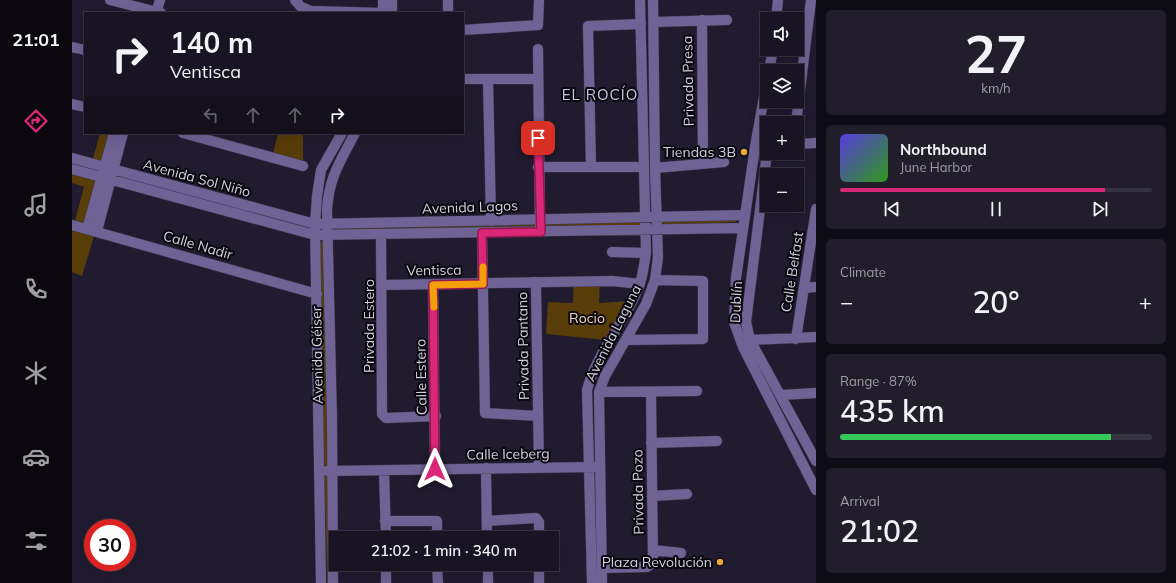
<!DOCTYPE html>
<meta charset="utf-8">
<style>
:root{--surface:#181423;--page:#211d2b;--text:#f1f3f6;--muted:#9f9ea6;--line:#363341;--accent:#db2777}
body{margin:0;font-family:Mulish,sans-serif;background:var(--page);color:var(--text);height:100vh;display:flex;flex-direction:column;font-size:15px;white-space:nowrap}
*{box-sizing:border-box;margin:0}
p{font-size:13px;color:var(--muted)}
.icon{flex:none;width:22px;height:22px;fill:none;stroke:currentColor;stroke-width:2;stroke-linecap:round;stroke-linejoin:round}
.map{position:relative;flex:1;overflow:hidden}
.details{display:flex;flex-direction:column;gap:10px;padding:10px;background:#0d0b13;width:360px}
.details>*{flex:none}
.top-card{position:absolute;left:12px;top:12px;width:380px;height:122px;border-radius:0px;box-shadow:0 4px 16px #0002,0 0 0 1px var(--line);background:#181423;color:var(--text);overflow:hidden}
.fabs{position:absolute;left:688px;top:12px;display:grid;gap:8px}
.fabs a{display:grid;place-items:center;width:44px;height:44px;border-radius:0px;background:var(--surface);box-shadow:0 4px 16px #0002,0 0 0 1px var(--line);font-size:20px}
.speed{position:absolute;left:12px;top:519px;display:flex;gap:8px;font-size:20px;font-weight:700;text-align:center}
.speed>*{display:grid;place-content:center;width:52px;height:52px;border-radius:50%;background:var(--surface);box-shadow:0 4px 16px #0002,0 0 0 1px var(--line);line-height:1}
.speed .limit{border:6px solid #d22;background:#fff;color:#111}
.pin{position:absolute;display:grid;place-items:center;width:34px;height:34px;color:#fff;margin:-17px;border-radius:8px;box-shadow:0 2px 6px #0006}
.me{position:absolute;width:44px;margin:-22px;rotate:0deg;stroke-linejoin:round;filter:drop-shadow(0 0 3px #0008)}
.turn{display:flex;align-items:center;gap:14px;height:84px;padding:0 20px;font-size:18px}
.turn .icon{width:52px;height:52px;stroke-width:2.5}
.turn b{display:block;font-size:28px;line-height:34px}
.lanes{display:flex;align-items:center;height:38px;padding:0 20px;background:#0003;justify-content:center;gap:20px;direction:ltr}
.lanes .off{opacity:.35}
.big{font-size:30px;font-weight:600;line-height:1.1}
.details .card{flex:1;display:flex;flex-direction:column;justify-content:center;gap:6px;min-width:0;padding:0 14px;border-radius:6px;background:var(--page)}
.details .dial{align-items:center;gap:0}
.dial b{font-size:52px;line-height:1}
.song{display:flex;align-items:center;gap:12px}
.cover{width:48px;height:48px;border-radius:6px;background:linear-gradient(135deg,hsl(250 70% 55%),hsl(110 70% 35%))}
.played{height:4px;border-radius:2px;background:linear-gradient(90deg,var(--accent) 85%,var(--line) 85%)}
.keys{display:flex;justify-content:space-around;direction:ltr}
.heat{display:flex;justify-content:space-between;align-items:center;font-size:22px;direction:ltr}
.charge{height:6px;border-radius:3px;background:linear-gradient(90deg,#34c759 87%,var(--line) 0)}
.trip{position:absolute;left:257px;top:531px;width:230px;height:40px;border-radius:0px;background:var(--surface);box-shadow:0 4px 16px #0002,0 0 0 1px var(--line);font-weight:600;line-height:40px;text-align:center}
main{display:flex;flex:1;min-height:0}
.dock{display:flex;flex-direction:column;width:72px;justify-content:space-around;align-items:center;background:#0a080e;color:var(--muted)}
.dock .icon{width:28px;height:28px}
.dock .current{color:var(--accent)}
.dock b{font-size:18px;color:var(--text)}
.map>svg:first-child{display:block}
</style>
<main>
<nav class="dock">
<b>21:01</b>
<svg class="icon current" aria-label="directions" viewBox="0 0 24 24"><path d="M12 3l9 9-9 9-9-9zM9 14v-3h6M13 9l2 2-2 2"/></svg>
<svg class="icon" aria-label="music" viewBox="0 0 24 24"><path d="M9 18V5l10-2v13"/><circle cx="6" cy="18" r="3"/><circle cx="16" cy="16" r="3"/></svg>
<svg class="icon" aria-label="phone" viewBox="0 0 24 24"><path d="M5 4h4l2 5-3 2q2 4 5 5l2-3 5 2v4C11 20 4 13 5 4z"/></svg>
<svg class="icon" aria-label="climate" viewBox="0 0 24 24"><path d="M12 3v18M4 7l16 10M4 17L20 7"/></svg>
<svg class="icon" aria-label="car" viewBox="0 0 24 24"><path d="M5 17H2v-5l4-1 3-4h7l3 4 3 1v5h-3M9 17h6M6 11h13"/><circle cx="7" cy="17" r="2"/><circle cx="17" cy="17" r="2"/></svg>
<svg class="icon" aria-label="filters" viewBox="0 0 24 24"><path d="M4 7h16M4 17h16"/><circle cx="9" cy="7" r="2"/><circle cx="15" cy="17" r="2"/></svg>
</nav>
<div class="map">
<svg width="744" height="583" viewBox="0 0 744 583">
<rect width="100%" height="100%" fill="#201b2f"/>
<path fill="#593d09" d="M28,133H52L42,169L243,224L665,218L664,222L564,227L240,234L40,177L10,276L0,272V232L12,187L0,183V155L21,159Z
M206,133H231V166L200,158Z
M247,242H253L259,583H255Z
M502,276H528L527,303L557,301L534,340L474,334L476,302L501,303Z"/>
<g fill="none" stroke-linecap="round" stroke-linejoin="round">
<g stroke="#3c384b" stroke-width="11">
<path id="minor" d="M38,0L89,13
M223,0L229,7L239,11L311,13
M311,0V13
M320,0V13
M376,0V13
M84,13L88,0
M704,19L706,0
M630,20L631,164
M582,22L655,20
M569,24L516,26L519,167H571
M391,30L466,25L467,0
M0,47L13,50
M466,49L468,226
M697,71L701,49
M391,79H465
M416,79L419,221
M695,80L683,147L664,278L662,322L671,347L744,490
M0,104L13,107
M724,123L739,0
M111,133L231,166
M725,144L744,143
M695,153L674,322L678,340L744,461
M0,158L243,224L673,215
M466,167H519
M583,168L652,162
M0,169L243,235L671,228
M0,225L245,294
M15,229L42,133
M25,231L51,133
M410,233L413,413L466,416
M309,235L310,414L314,418L364,416
M540,252L574,253
M462,282L464,287L467,468
M311,285L540,281L568,284
M361,285L363,469
M733,288L744,287
M724,339L744,209
M554,340L631,339V281L583,280
M678,340L744,337
M527,392L625,391
M709,395L744,393
M579,443L645,441
M414,468L415,538
M255,471L523,467
M312,471L314,538
M580,496L615,494
M313,521H365V538
M415,521L464,518L467,522V538
M581,550L609,553
M314,564V583
M365,564L366,583
M416,564V583
M467,564V583
M530,568L575,567L581,563L579,392
M249,583L243,224L245,196L249,170L270,133
M261,583L260,419L255,210C257,177 268,162 283,133
M520,583L515,390C525,352 553,323 567,286C571,276 572,264 574,253L568,0
M530,583L527,392L533,376L574,304L583,280L586,257L583,168L581,0"/>
</g>
<use href="#minor" stroke="#6f6395" stroke-width="10"/>
</g>
<g fill="none" stroke-linecap="round" stroke-linejoin="round">
<g stroke="#8e194d" stroke-width="10">
<path id="route" d="M363,469L361,285L411,284L410,233L469,232L466,138"/>
</g>
<use href="#route" stroke="#db2777" stroke-width="7"/>
<path stroke="#f59e0b" stroke-width="7" d="M362,307L361,285L411,284V267"/>
</g>
<g fill="#eba93a" stroke="#090810" stroke-width="1.5">
<circle cx="672" cy="152" r="4"/>
<circle cx="648" cy="562" r="4"/>
</g>
<g text-anchor="middle" dominant-baseline="central" stroke-width="4" stroke-linejoin="round" paint-order="stroke">
<g font-size="14" fill="#d2d0dd" stroke="#090810">
<text transform="translate(616 81) rotate(-91)">Privada Presa</text>
<text transform="translate(125 178) rotate(15)">Avenida Sol Niño</text>
<text transform="translate(398 207) rotate(-2)">Avenida Lagos</text>
<text transform="translate(126 245) rotate(16)">Calle Nadir</text>
<text transform="translate(362 270) rotate(-1)">Ventisca</text>
<text transform="translate(720 272) rotate(-81)">Calle Belfast</text>
<text transform="translate(664 302) rotate(-87)">Dublín</text>
<text transform="translate(297 326) rotate(-90)">Privada Estero</text>
<text transform="translate(541 333) rotate(-63)">Avenida Laguna</text>
<text transform="translate(451 346) rotate(-91)">Privada Pantano</text>
<text transform="translate(245 355) rotate(-91)">Avenida Géiser</text>
<text transform="translate(349 377) rotate(-91)">Calle Estero</text>
<text transform="translate(436 454) rotate(-1)">Calle Iceberg</text>
<text transform="translate(566 492) rotate(-91)">Privada Pozo</text>
</g>
<g font-size="14" fill="#d2d0dd" stroke="#090810" text-anchor="end">
<text x="664" y="152">Tiendas 3B</text>
<text x="640" y="562">Plaza Revolución</text>
</g>
<g font-size="14" fill="#f7dcb6" stroke="#090810">
<text x="515" y="318">Rocio</text>
</g>
<g font-size="15" letter-spacing="1" fill="#cbc6e1" stroke="#090810">
<text x="528" y="94">EL ROCÍO</text>
</g>
</g>
</svg>
<div class="fabs">
<a><svg class="icon" aria-label="sound" viewBox="0 0 24 24"><path d="M4 9h4l5-4v14l-5-4H4zM17 9q2 3 0 6"/></svg></a>
<a><svg class="icon" aria-label="layers" viewBox="0 0 24 24"><path d="M12 4l9 5-9 5-9-5zM3 14l9 5 9-5"/></svg></a>
<a>+</a>
<a>−</a>
</div>
<div class="speed"><div class="limit">30</div></div>
<div class="pin" style="left:466px;top:138px;background:#d93025"><svg class="icon" aria-label="arrive" viewBox="0 0 24 24"><path d="M6 21V4h12l-3 4 3 4H6"/></svg></div>
<svg class="me" style="left:363px;top:469px" viewBox="-20 -20 40 40"><path d="M0-17L14 15 0 8-14 15z" fill="#db2777" stroke="#fff" stroke-width="4"/></svg>
<div class="trip">21:02 · 1 min · 340 m</div>
<div class="top-card">
<div class="turn"><svg class="icon" aria-label="right" viewBox="0 0 24 24"><path d="M7 20v-9h11M14 6l5 5-5 5"/></svg><div><b>140 m</b>Ventisca</div></div>
<div class="lanes"><svg class="icon off" aria-label="left" viewBox="0 0 24 24"><path d="M17 20v-9H6M10 6l-5 5 5 5"/></svg><svg class="icon off" aria-label="ahead" viewBox="0 0 24 24"><path d="M12 20V5M6 11l6-6 6 6"/></svg><svg class="icon off" aria-label="ahead" viewBox="0 0 24 24"><path d="M12 20V5M6 11l6-6 6 6"/></svg><svg class="icon" aria-label="right" viewBox="0 0 24 24"><path d="M7 20v-9h11M14 6l5 5-5 5"/></svg></div>
</div>
</div>
<section class="details">
<div class="card dial"><b>27</b><p>km/h</p></div>
<div class="card">
<div class="song"><i class="cover"></i><div><b>Northbound</b><p>June Harbor</p></div></div>
<div class="played"></div>
<div class="keys"><svg class="icon" aria-label="previous" viewBox="0 0 24 24"><path d="M18 5L8 12l10 7zM5 5v14"/></svg><svg class="icon" aria-label="pause" viewBox="0 0 24 24"><path d="M8 5v14M16 5v14"/></svg><svg class="icon" aria-label="next" viewBox="0 0 24 24"><path d="M6 5l10 7-10 7zM19 5v14"/></svg></div>
</div>
<div class="card"><p>Climate</p>
<div class="heat"><a>−</a><b class="big">20°</b><a>+</a></div>
</div>
<div class="card"><p>Range · 87%</p><b class="big">435 km</b><div class="charge"></div></div>
<div class="card"><p>Arrival</p><b class="big">21:02</b></div>
</section>
</main>
